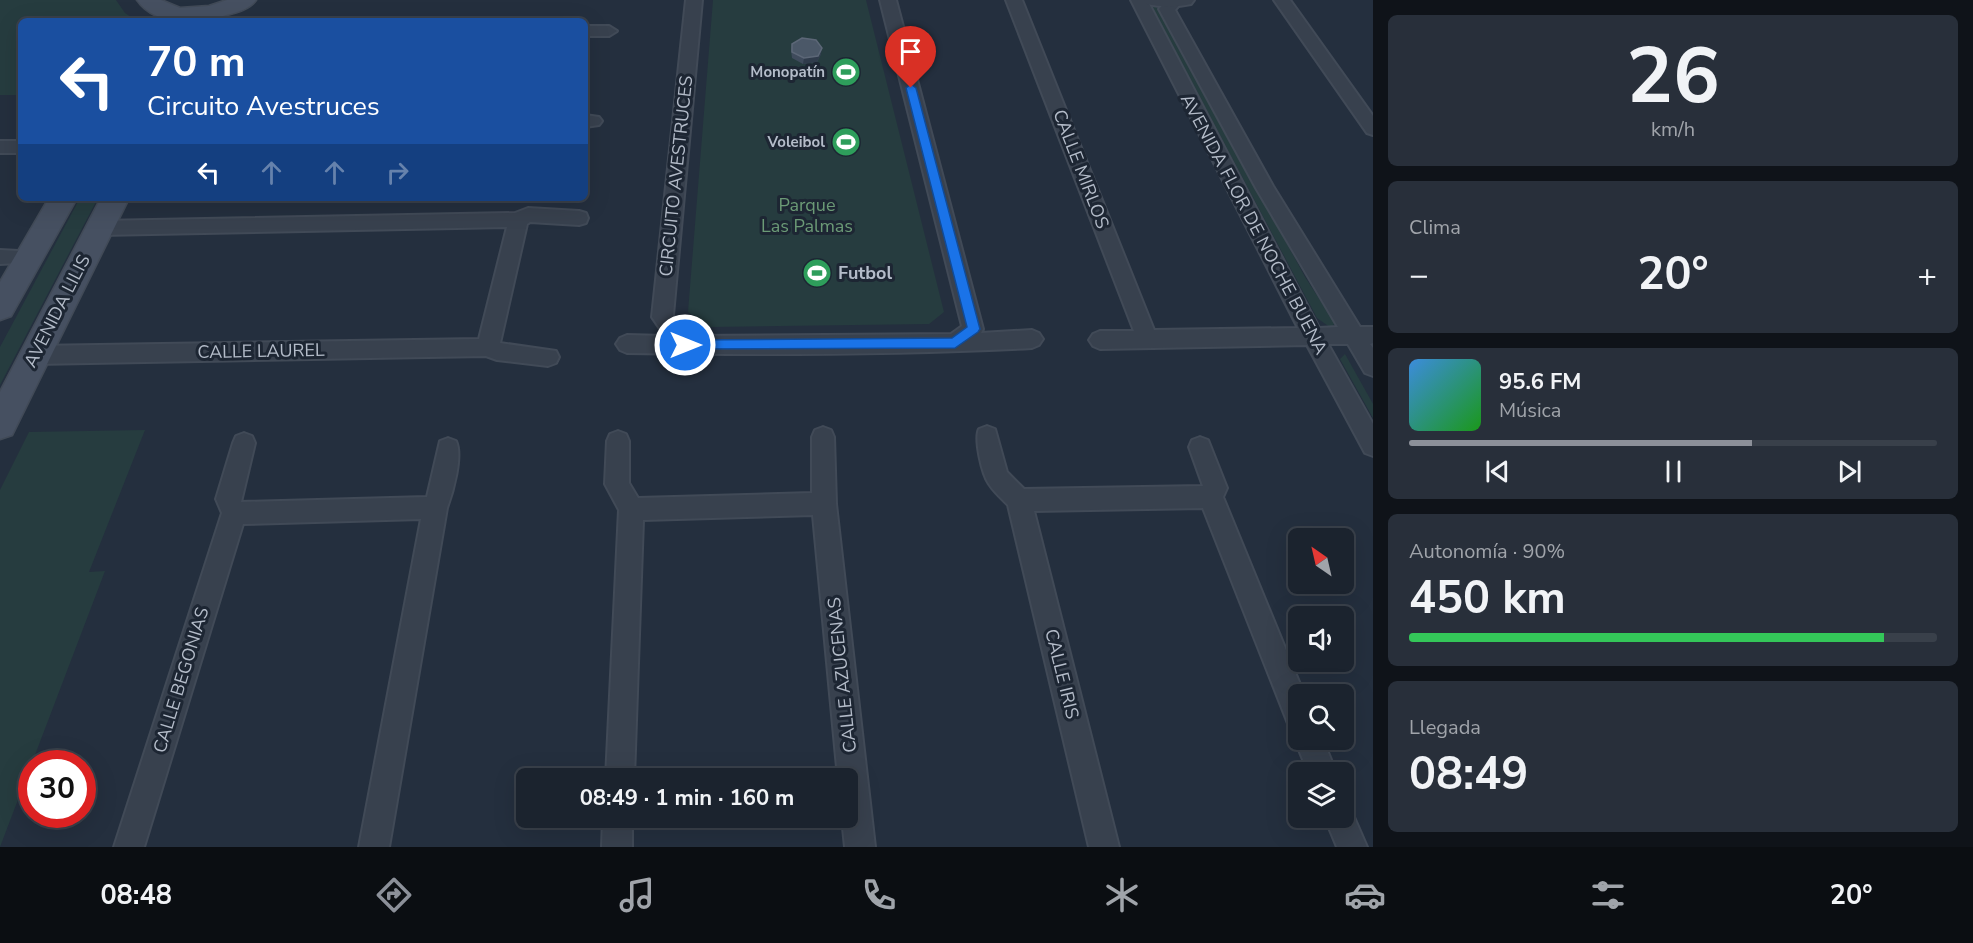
<!DOCTYPE html>
<html lang="es">
<meta charset="utf-8">
<style>
:root{--surface:#1b232e;--page:#282f3a;--text:#f1f3f6;--muted:#a0a4aa;--line:#39404a;--accent:#8c9099}
body{margin:0;font-family:"Nunito Sans",sans-serif;background:var(--page);color:var(--text);height:100vh;display:flex;flex-direction:column;font-size:22px;white-space:nowrap}
*{box-sizing:border-box;margin:0}
p{font-size:20px;color:var(--muted)}
.icon{flex:none;width:33px;height:33px;fill:none;stroke:currentColor;stroke-width:2;stroke-linecap:round;stroke-linejoin:round}
.map{position:relative;flex:1;overflow:hidden}
.details{display:flex;flex-direction:column;gap:15px;padding:15px;background:#0f1319;width:600px}
.details>*{flex:none}
.banner{position:absolute;left:18px;top:18px;width:570px;height:183px;border-radius:9px;box-shadow:0 6px 24px #0002,0 0 0 2px var(--line);background:#1a4fa0;color:#fff;overflow:hidden}
.needle{width:39px;rotate:326deg}
.controls{position:absolute;left:1288px;top:528px;display:grid;gap:12px}
.controls a{display:grid;place-items:center;width:66px;height:66px;border-radius:9px;background:var(--surface);box-shadow:0 6px 24px #0002,0 0 0 2px var(--line);font-size:30px}
.speed{position:absolute;left:18px;top:750px;display:flex;gap:12px;font-size:30px;font-weight:700;text-align:center}
.speed>*{display:grid;place-content:center;width:78px;height:78px;border-radius:50%;background:var(--surface);box-shadow:0 6px 24px #0002,0 0 0 2px var(--line);line-height:1}
.speed .limit{border:9px solid #d22;background:#fff;color:#111}
.pin{position:absolute;display:grid;place-items:center;width:51px;height:51px;color:#fff;margin:-62px -26px;border-radius:50% 50% 50% 0;rotate:-45deg;box-shadow:0 0 6px #0007}
.pin .icon{rotate:45deg}
.me{position:absolute;width:66px;margin:-33px;rotate:90deg;stroke-linejoin:round;filter:drop-shadow(0 0 4px #0008)}
.turn{display:flex;align-items:center;gap:21px;height:126px;padding:0 30px;font-size:27px}
.turn .icon{width:78px;height:78px;stroke-width:2.5}
.turn b{display:block;font-size:42px;line-height:51px}
.lanes{display:flex;align-items:center;height:57px;padding:0 30px;background:#0003;justify-content:center;gap:30px;direction:ltr}
.lanes .off{opacity:.35}
.big{font-size:45px;font-weight:700;line-height:1.1}
.details .tile{flex:1;display:flex;flex-direction:column;justify-content:center;gap:9px;min-width:0;padding:0 21px;border-radius:9px;background:var(--page)}
.details .dial{align-items:center;gap:0}
.dial b{font-size:78px;line-height:1}
.song{display:flex;align-items:center;gap:18px}
.cover{width:72px;height:72px;border-radius:9px;background:linear-gradient(135deg,hsl(210 70% 55%),hsl(120 70% 35%))}
.played{height:6px;border-radius:3px;background:linear-gradient(90deg,var(--accent) 65%,var(--line) 65%)}
.keys{display:flex;justify-content:space-around;direction:ltr}
.heat{display:flex;justify-content:space-between;align-items:center;font-size:33px;direction:ltr}
.charge{height:9px;border-radius:4px;background:linear-gradient(90deg,#34c759 90%,var(--line) 0)}
.trip{position:absolute;left:516px;top:768px;width:342px;height:60px;border-radius:9px;background:var(--surface);box-shadow:0 6px 24px #0002,0 0 0 2px var(--line);font-weight:700;line-height:60px;text-align:center}
.tab-bar{display:flex;height:96px;justify-content:space-around;align-items:center;background:#0b0e12;color:var(--muted)}
.tab-bar .icon{width:42px;height:42px}
.tab-bar .selected{color:var(--accent)}
.tab-bar b{font-size:27px;color:var(--text)}
main{display:flex;flex:1;min-height:0}
.map>svg:first-child{display:block}
</style>
<main>
<div class="map">
<svg width="1373" height="847" viewBox="0 0 1373 847">
<rect width="100%" height="100%" fill="#242f3e"/>
<path fill="#263c3f" d="M0,0H116L125,13L137,21H21V95H0Z
M713,0H866L944,312L929,324L709,327L688,312Z
M1155,6L1160,10L1305,277L1335,323L1331,328L1317,318L1152,7Z
M80,198H98L0,385V347Z
M1345,354L1373,404V418L1340,359Z
M145,430L89,572L105,571L0,847V490L29,432Z"/>
<g fill="none" stroke-linecap="round" stroke-linejoin="round">
<g stroke="#414a57" stroke-width="4">
<path id="minor" d="M686,0H702L673,315L690,336L951,334L962,326L880,0H896L983,329L981,333L1032,330L1039,333L1043,339L1039,345L1032,348C897,355 762,355 627,353L620,350L616,344L620,338L627,335L665,336L652,317Z
M1006,0H1022L1154,330L1298,328L1131,0H1147L1319,328L1338,327L1256,188L1159,9L1167,0H1180L1182,2L1175,10L1273,186L1360,327H1373V343L1370,344L1373,348V376L1365,373L1348,344H1328L1373,424V456L1365,453L1307,345L1100,349L1093,346L1089,340L1093,334L1100,331H1134Z
M1274,0H1290L1373,116V135L1367,133Z
M585,26H609L617,31L609,36H585Z
M585,115L599,117L602,121L599,125L585,127Z
M0,141H21V153H0Z
M528,208L579,211L586,213L588,218L586,223L579,225L530,222L527,224L500,343L556,351L559,357L556,363L548,366L497,360L486,356L35,364L27,361L24,355L27,349L35,346L479,339L507,227L100,235L93,233L90,228L93,223L100,221L515,213Z
M0,250L37,252L40,257L37,262L0,264Z
M987,426L995,429L1007,472L1024,489L1203,486L1189,447L1192,440L1200,437L1208,440L1227,488L1223,497L1304,694H1299V730L1289,726L1203,508L1034,511L1119,847H1089L1008,505C1002,499 994,492 989,484C982,474 974,439 979,429Z
M823,427L831,430L834,437L836,504L875,847H845L842,818H848V778H838L813,515L643,520L634,778H606L619,510L605,484L607,441L610,434L618,431L626,434L629,441V483L638,498L812,493V437L815,430Z
M244,433L252,436L255,443L241,502L427,497L440,441L448,438L456,441C463,456 453,492 447,508L389,847H359L421,519L243,524L144,847H114L222,513L216,499L233,443L236,436Z
M1299,730V740H1323L1336,772H1308L1295,740Z
M1344,805L1350,808L1367,847H1337L1325,818H1344Z
M603,818H632V847H602Z"/>
</g>
<g stroke="#414a57" stroke-width="4">
<path id="tertiary" d="M1144,0H1194L1191,4C1178,7 1160,7 1147,4Z"/>
</g>
<g stroke="#414a57" stroke-width="3">
<path id="secondary" d="M137,0H161L180,8L209,6L227,0H256C249,10 234,13 223,16C195,23 156,27 137,0Z
M49,198H77L11,316L0,320V282Z
M101,198H129L12,435L0,439V392Z"/>
</g>
<use href="#minor" fill="#38414e" fill-rule="evenodd"/>
<use href="#tertiary" fill="#38414e" fill-rule="evenodd"/>
<use href="#secondary" fill="#465061" fill-rule="evenodd"/>
</g>
<path fill="#3f4b5c" d="M792,44L821,54L817,62L803,64L792,58L791,50Z"/>
<path fill="#2f3b4b" d="M822,48L821,54L817,62L803,64L804,58Z"/>
<path fill="#4b5868" stroke="#5c6777" stroke-width="1.5" d="M802,38L816,40L822,48L818,56L804,58L792,52V44Z"/>
<path fill="#1a73e8" stroke="#114b97" stroke-width="1.5" d="M911,84L916,88L980,329L978,332L955,348L681,349L679,345L681,341L685,340L952,338L967,327L906,88Z"/>
<defs>
<g id="stadium-disc" transform="scale(1.5)"><circle r="9.5" fill="#2e9e5b" stroke="#1d2633"/><path d="M0-5a6.5 5 0 1 0 0 10a6.5 5 0 1 0 0-10ZM-3.5-1.8h7v3.6h-7Z" fill="#fff"/></g>
</defs>
<g fill-rule="evenodd">
<use href="#stadium-disc" x="846" y="72"/>
<use href="#stadium-disc" x="846" y="142"/>
<use href="#stadium-disc" x="817" y="273"/>
</g>
<g text-anchor="middle" dominant-baseline="central" stroke-width="6" stroke-linejoin="round" paint-order="stroke">
<g font-size="15" font-weight="bold" fill="#b4bcc9" stroke="#1d2633" text-anchor="end">
<text x="825" y="72">Monopatín</text>
<text x="825" y="142">Voleibol</text>
</g>
<g font-size="18" fill="#b4bcc9" stroke="#1d2633">
<text transform="translate(1081 169) rotate(69)">CALLE MIRLOS</text>
<text transform="translate(676 176) rotate(-84)">CIRCUITO AVESTRUCES</text>
<text transform="translate(1254 224) rotate(62)">AVENIDA FLOR DE NOCHE BUENA</text>
<text transform="translate(57 311) rotate(-63)">AVENIDA LILIS</text>
<text transform="translate(261 351) rotate(-1)">CALLE LAUREL</text>
<text transform="translate(1062 674) rotate(76)">CALLE IRIS</text>
<text transform="translate(842 675) rotate(-96)">CALLE AZUCENAS</text>
<text transform="translate(181 680) rotate(-73)">CALLE BEGONIAS</text>
</g>
<g font-size="18" fill="#6b9a76" stroke="#1d2633">
<text x="807" y="205">Parque<tspan x="807" dy="21">Las Palmas</tspan></text>
</g>
<g font-size="18" font-weight="bold" fill="#b4bcc9" stroke="#1d2633" text-anchor="start">
<text x="838" y="273">Futbol</text>
</g>
</g>
</svg>
<div class="controls">
<a><svg class="needle" viewBox="-14 -14 28 28"><path d="M0-13l5 13h-10z" fill="#e53935"/><path d="M0 13l5-13h-10z" fill="#a0a4aa"/></svg></a>
<a><svg class="icon" aria-label="sound" viewBox="0 0 24 24"><path d="M4 9h4l5-4v14l-5-4H4zM17 9q2 3 0 6"/></svg></a>
<a><svg class="icon" aria-label="search" viewBox="0 0 24 24"><circle cx="10" cy="10" r="6"/><path d="M15 15l6 6"/></svg></a>
<a><svg class="icon" aria-label="layers" viewBox="0 0 24 24"><path d="M12 4l9 5-9 5-9-5zM3 14l9 5 9-5"/></svg></a>
</div>
<div class="speed"><div class="limit">30</div></div>
<div class="pin" style="left:911px;top:88px;background:#d93025"><svg class="icon" aria-label="arrive" viewBox="0 0 24 24"><path d="M6 21V4h12l-3 4 3 4H6"/></svg></div>
<svg class="me" style="left:685px;top:345px" viewBox="-20 -20 40 40"><circle r="17" fill="#1a73e8" stroke="#fff" stroke-width="3"/><path d="M0-11L8 9 0 5-8 9z" fill="#fff"/></svg>
<div class="trip">08:49 · 1 min · 160 m</div>
<div class="banner">
<div class="turn"><svg class="icon" aria-label="left" viewBox="0 0 24 24"><path d="M17 20v-9H6M10 6l-5 5 5 5"/></svg><div><b>70 m</b>Circuito Avestruces</div></div>
<div class="lanes"><svg class="icon" aria-label="left" viewBox="0 0 24 24"><path d="M17 20v-9H6M10 6l-5 5 5 5"/></svg><svg class="icon off" aria-label="ahead" viewBox="0 0 24 24"><path d="M12 20V5M6 11l6-6 6 6"/></svg><svg class="icon off" aria-label="ahead" viewBox="0 0 24 24"><path d="M12 20V5M6 11l6-6 6 6"/></svg><svg class="icon off" aria-label="right" viewBox="0 0 24 24"><path d="M7 20v-9h11M14 6l5 5-5 5"/></svg></div>
</div>
</div>
<section class="details">
<div class="tile dial"><b>26</b><p>km/h</p></div>
<div class="tile"><p>Clima</p>
<div class="heat"><a>−</a><b class="big">20°</b><a>+</a></div>
</div>
<div class="tile">
<div class="song"><i class="cover"></i><div><b>95.6 FM</b><p>Música</p></div></div>
<div class="played"></div>
<div class="keys"><svg class="icon" aria-label="previous" viewBox="0 0 24 24"><path d="M18 5L8 12l10 7zM5 5v14"/></svg><svg class="icon" aria-label="pause" viewBox="0 0 24 24"><path d="M8 5v14M16 5v14"/></svg><svg class="icon" aria-label="next" viewBox="0 0 24 24"><path d="M6 5l10 7-10 7zM19 5v14"/></svg></div>
</div>
<div class="tile"><p>Autonomía · 90%</p><b class="big">450 km</b><div class="charge"></div></div>
<div class="tile"><p>Llegada</p><b class="big">08:49</b></div>
</section>
</main>
<nav class="tab-bar">
<b>08:48</b>
<svg class="icon selected" aria-label="directions" viewBox="0 0 24 24"><path d="M12 3l9 9-9 9-9-9zM9 14v-3h6M13 9l2 2-2 2"/></svg>
<svg class="icon" aria-label="music" viewBox="0 0 24 24"><path d="M9 18V5l10-2v13"/><circle cx="6" cy="18" r="3"/><circle cx="16" cy="16" r="3"/></svg>
<svg class="icon" aria-label="phone" viewBox="0 0 24 24"><path d="M5 4h4l2 5-3 2q2 4 5 5l2-3 5 2v4C11 20 4 13 5 4z"/></svg>
<svg class="icon" aria-label="climate" viewBox="0 0 24 24"><path d="M12 3v18M4 7l16 10M4 17L20 7"/></svg>
<svg class="icon" aria-label="car" viewBox="0 0 24 24"><path d="M5 17H2v-5l4-1 3-4h7l3 4 3 1v5h-3M9 17h6M6 11h13"/><circle cx="7" cy="17" r="2"/><circle cx="17" cy="17" r="2"/></svg>
<svg class="icon" aria-label="filters" viewBox="0 0 24 24"><path d="M4 7h16M4 17h16"/><circle cx="9" cy="7" r="2"/><circle cx="15" cy="17" r="2"/></svg>
<b>20°</b>
</nav>
